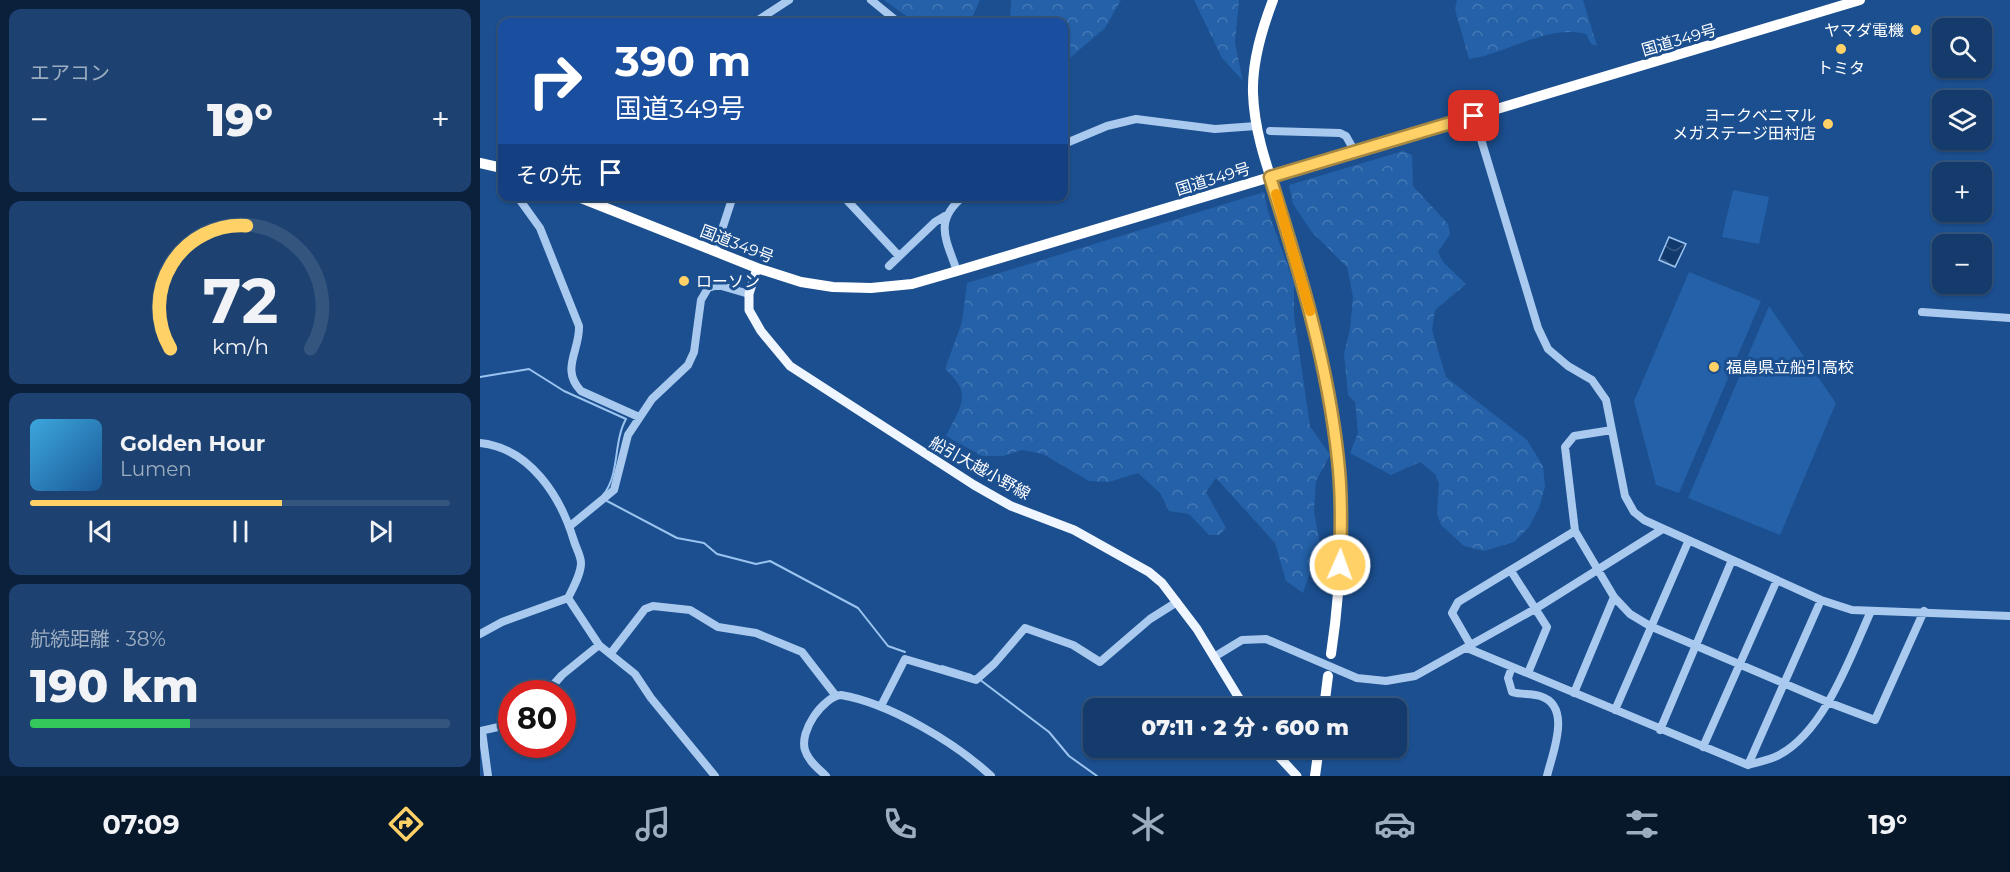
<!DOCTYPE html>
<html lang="ja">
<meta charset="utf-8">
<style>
:root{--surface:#143b6b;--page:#1d4271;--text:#f1f3f6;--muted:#9dadc1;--line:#33557e;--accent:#ffd166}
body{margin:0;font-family:Montserrat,"Noto Sans JP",sans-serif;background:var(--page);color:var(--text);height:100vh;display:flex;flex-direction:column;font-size:22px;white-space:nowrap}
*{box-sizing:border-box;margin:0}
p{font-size:20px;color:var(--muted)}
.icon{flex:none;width:33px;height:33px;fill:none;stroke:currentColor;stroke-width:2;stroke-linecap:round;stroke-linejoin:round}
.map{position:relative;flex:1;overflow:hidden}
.drawer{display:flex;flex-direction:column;gap:9px;padding:9px;background:#0b203b;width:480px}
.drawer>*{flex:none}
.guide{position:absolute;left:18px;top:18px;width:570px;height:183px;border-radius:12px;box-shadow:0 2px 4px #0004,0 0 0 2px var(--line);background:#1a4fa0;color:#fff;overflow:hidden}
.fabs{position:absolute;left:1452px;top:18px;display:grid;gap:12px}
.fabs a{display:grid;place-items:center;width:60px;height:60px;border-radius:12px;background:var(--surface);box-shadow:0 2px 4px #0004,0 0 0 2px var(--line);font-size:30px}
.speed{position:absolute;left:18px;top:680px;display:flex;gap:12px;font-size:30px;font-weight:700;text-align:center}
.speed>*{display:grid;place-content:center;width:78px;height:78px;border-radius:50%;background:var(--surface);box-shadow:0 2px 4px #0004,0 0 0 2px var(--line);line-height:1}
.speed .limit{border:9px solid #d22;background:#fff;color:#111}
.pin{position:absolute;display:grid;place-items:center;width:51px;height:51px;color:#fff;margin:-26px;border-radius:12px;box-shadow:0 3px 9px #0006}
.me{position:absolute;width:66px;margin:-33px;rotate:2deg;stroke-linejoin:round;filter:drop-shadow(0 0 4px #0008)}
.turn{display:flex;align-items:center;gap:21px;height:126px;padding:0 18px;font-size:27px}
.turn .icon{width:78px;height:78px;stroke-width:2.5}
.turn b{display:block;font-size:42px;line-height:51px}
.then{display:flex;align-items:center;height:57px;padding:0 18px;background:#0003;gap:12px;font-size:22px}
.big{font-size:45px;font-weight:800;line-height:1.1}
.drawer .card{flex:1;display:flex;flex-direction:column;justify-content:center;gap:9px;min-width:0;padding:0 21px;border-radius:12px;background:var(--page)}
.drawer .dial{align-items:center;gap:0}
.dial svg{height:156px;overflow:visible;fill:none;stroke:var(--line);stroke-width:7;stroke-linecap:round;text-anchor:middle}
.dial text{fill:var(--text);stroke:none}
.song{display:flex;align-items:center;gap:18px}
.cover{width:72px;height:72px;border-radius:9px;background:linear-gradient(135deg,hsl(200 70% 55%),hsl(210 70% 35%))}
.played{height:6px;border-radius:3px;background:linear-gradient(90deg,var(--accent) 60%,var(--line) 60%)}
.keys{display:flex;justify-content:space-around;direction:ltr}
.heat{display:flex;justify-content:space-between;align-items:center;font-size:33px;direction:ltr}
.charge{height:9px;border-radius:4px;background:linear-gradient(90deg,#34c759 38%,var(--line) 0)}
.trip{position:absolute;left:603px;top:698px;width:324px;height:60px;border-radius:12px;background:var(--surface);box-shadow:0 2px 4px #0004,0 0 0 2px var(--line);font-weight:800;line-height:60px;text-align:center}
.tabs{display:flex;height:96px;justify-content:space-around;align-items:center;background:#08182b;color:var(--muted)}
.tabs .icon{width:42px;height:42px}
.tabs .on{color:var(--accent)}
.tabs b{font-size:27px;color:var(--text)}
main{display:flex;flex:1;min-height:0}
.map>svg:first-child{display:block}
</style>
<main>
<section class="drawer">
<div class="card"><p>エアコン</p>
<div class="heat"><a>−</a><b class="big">19°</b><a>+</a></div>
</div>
<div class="card dial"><svg viewBox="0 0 100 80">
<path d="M14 69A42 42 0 1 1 86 69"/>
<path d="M14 69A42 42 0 0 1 53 6" stroke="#ffd166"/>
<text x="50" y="56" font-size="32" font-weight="700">72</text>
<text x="50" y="72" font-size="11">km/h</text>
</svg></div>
<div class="card">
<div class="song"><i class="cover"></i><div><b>Golden Hour</b><p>Lumen</p></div></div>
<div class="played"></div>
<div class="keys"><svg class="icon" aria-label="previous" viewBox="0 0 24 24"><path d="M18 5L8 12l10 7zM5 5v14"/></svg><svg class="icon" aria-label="pause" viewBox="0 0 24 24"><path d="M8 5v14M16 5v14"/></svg><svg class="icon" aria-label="next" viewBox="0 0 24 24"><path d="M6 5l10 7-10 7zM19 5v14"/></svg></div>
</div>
<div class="card"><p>航続距離 · 38%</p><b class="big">190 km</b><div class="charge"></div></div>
</section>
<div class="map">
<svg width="1530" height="776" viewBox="0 0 1530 776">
<defs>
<pattern id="forest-crowns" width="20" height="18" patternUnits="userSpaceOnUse" patternTransform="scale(1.5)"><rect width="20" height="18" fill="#2461a8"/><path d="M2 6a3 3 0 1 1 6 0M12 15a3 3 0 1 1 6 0" fill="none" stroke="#4579b5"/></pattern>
<pattern id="water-waves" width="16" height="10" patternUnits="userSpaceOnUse" patternTransform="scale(1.5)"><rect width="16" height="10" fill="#123a6d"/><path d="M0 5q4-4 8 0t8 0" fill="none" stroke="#365883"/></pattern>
</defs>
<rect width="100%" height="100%" fill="#1b4f8f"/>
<path fill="url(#forest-crowns)" d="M404,0H500L491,20L487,22H435Z
M531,0H641L625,28L584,63V22H530Z
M714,0H759L755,43L763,81L742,58Z
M977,0H1103L1117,46L1111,44L1106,34C1067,24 1027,54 989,59L975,9Z
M923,151L932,155L933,186L968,224L970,234L958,252L963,262L986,284L955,310L952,330L966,377L1047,440L1063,466L1065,487L1059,508L1049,527L1034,542L1004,551L984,546L961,525L957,514L959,483L955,474L940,462L911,475L870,453L878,433L875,402L868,395L864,354L870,329L873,297L867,267L831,231L813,204L809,185Z
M784,192L788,211L814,283V316L830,426L850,455L836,481L834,512L840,543L823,593L806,581L795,543L736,478L726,492L746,528L739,535H729L709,514L689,511L680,493L658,473L629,482L609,481L563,454L542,450L523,456H502L466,436C480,406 494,395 465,369L482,322L487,283Z"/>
<path fill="#2461a8" d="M1253,190L1289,197L1279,244L1242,237Z
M1209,272L1281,301L1199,493L1176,485L1154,401Z
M1289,306L1356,403L1300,535L1208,498Z"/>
<path fill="url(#water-waves)" stroke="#9cc4f0" stroke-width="1.5" d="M1189,237L1206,244L1195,267L1179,260Z"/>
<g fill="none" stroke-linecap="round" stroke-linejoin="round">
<path stroke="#9cc4f0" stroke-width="2" d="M0,377L49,369L84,391L146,419C133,442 140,475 123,495
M127,501L197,538L224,543L237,554L276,564L290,561L378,608L408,646L425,652
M462,666L491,675
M499,679L569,732L589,756L617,776"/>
<path stroke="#a9c9ee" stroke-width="8" d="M391,0L418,22
M275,22L309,0
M994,116L1058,328L1068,349L1088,366L1112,380L1126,400L1145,496L1154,512L1164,520L1341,600L1372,610L1530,616
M790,131L860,133L866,136L875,152
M584,144L627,126L656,119L735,129L776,126
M37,196L60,228L99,326C100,351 80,369 101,391L159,417
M363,196L419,256
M235,251L253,196
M409,266L455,222L465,216
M477,271C466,239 453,221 484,196
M1442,312L1530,318
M1132,430L1094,436L1085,447L1095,531L1134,597L1150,614L1170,626L1350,703L1395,720L1444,611
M0,443C50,448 81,497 94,541C96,548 101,556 101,563C101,574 93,588 88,598L22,622L0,634
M90,526L134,490L148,435L172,399L208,365L214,352L221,300L228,288L238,285L269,294
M1031,571L1067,627L1048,673
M88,598L119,645L155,674L171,698L235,776
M991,646L972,613L978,602L1095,531
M987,648L1268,765C1278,762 1290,760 1299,755C1345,731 1371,655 1391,611
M131,653L165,609L173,606L210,610L238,627L276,633L322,652L356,696
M734,657L762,640L786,639L877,678L906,681L935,676L1055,609L1181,530
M1032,667L1028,678L1032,692C1041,695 1050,693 1060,696C1093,706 1072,754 1067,776
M66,693L82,675L119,645
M1094,693L1134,597
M401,706L425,659L496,680L514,664L545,628L593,645L620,662L670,619L697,602
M1135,710L1208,542
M1180,730L1252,560
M0,731L32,724
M2,731L8,776
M1223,747L1297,580
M1268,765L1341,600
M346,776C339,769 328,761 325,750C319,731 343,697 361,695C409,703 476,743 511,776"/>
<path stroke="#f0f6ff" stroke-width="9" d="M277,268L269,294V310L281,331L310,366L494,485L531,506L594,530L669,572L682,583L717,629L765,708
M790,747L817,776"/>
<path stroke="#fff" stroke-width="10" d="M793,0C782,29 772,61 773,93C774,128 785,161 796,194C811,243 827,293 839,343C862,446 867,550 851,654
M0,163L22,168
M96,196L277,268L321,282L353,287L391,288L432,284L477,271L1380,0
M844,708L848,676
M835,776L839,747"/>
</g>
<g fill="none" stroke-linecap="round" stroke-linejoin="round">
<g stroke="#a68842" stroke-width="15">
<path id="route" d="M860,565C861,531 862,495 858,460C848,363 819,270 790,177L994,116"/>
</g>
<use href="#route" stroke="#ffd166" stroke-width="10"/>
<path stroke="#f59e0b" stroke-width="10" d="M796,194L830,311"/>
</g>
<g fill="#ffd166" stroke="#1b4f8f" stroke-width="2">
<circle cx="1436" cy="30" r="6"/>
<circle cx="1361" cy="49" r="6"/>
<circle cx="1348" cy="124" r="6"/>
<circle cx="204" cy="281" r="6"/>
<circle cx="1234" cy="367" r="6"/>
</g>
<g text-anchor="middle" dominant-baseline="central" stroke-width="6" stroke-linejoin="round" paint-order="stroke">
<g font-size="16" fill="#fff" stroke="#1b4f8f" text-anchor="end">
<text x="1424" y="30">ヤマダ電機</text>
<text x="1361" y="68" text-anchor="middle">トミタ</text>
<text x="1336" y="115">ヨークベニマル<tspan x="1336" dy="18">メガステージ田村店</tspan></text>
<text x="216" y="281" text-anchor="start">ローソン</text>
<text x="1246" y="367" text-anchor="start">福島県立船引高校</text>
</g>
<g font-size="16" fill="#fff" stroke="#1b4f8f">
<text transform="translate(1199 40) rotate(-16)">国道349号</text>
<text transform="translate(733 179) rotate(-17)">国道349号</text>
<text transform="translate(257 244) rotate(21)">国道349号</text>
<text transform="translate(500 468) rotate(29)">船引大越小野線</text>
</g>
</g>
</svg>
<div class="fabs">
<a><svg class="icon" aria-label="search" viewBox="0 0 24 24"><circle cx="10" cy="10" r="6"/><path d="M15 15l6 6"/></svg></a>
<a><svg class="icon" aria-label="layers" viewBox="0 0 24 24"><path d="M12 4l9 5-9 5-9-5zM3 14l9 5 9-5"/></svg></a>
<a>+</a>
<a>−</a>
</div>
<div class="speed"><div class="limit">80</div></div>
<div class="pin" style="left:994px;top:116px;background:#d93025"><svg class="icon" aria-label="arrive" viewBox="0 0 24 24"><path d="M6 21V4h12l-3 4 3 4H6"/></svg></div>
<svg class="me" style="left:860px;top:565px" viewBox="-20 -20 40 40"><circle r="17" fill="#ffd166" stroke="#fff" stroke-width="3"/><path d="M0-11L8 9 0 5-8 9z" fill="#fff"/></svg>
<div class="trip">07:11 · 2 分 · 600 m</div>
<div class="guide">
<div class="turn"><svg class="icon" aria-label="right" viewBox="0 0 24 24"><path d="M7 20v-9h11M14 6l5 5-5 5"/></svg><div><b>390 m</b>国道349号</div></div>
<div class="then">その先<svg class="icon" aria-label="arrive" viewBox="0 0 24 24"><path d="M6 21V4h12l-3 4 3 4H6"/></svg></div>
</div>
</div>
</main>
<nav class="tabs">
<b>07:09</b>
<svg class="icon on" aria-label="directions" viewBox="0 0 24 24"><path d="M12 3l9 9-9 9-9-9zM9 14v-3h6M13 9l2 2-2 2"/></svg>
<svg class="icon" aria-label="music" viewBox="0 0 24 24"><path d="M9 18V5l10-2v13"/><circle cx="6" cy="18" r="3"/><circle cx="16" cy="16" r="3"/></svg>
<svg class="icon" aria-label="phone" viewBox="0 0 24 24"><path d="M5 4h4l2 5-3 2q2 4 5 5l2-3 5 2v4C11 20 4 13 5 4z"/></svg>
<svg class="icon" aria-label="climate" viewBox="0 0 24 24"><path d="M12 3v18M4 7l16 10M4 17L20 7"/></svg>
<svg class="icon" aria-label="car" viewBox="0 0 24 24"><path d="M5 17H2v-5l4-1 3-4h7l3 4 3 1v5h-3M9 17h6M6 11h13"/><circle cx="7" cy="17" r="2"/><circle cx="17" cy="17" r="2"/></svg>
<svg class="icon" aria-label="filters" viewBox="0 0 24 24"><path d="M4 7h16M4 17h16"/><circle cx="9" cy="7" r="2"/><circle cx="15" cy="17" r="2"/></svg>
<b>19°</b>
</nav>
